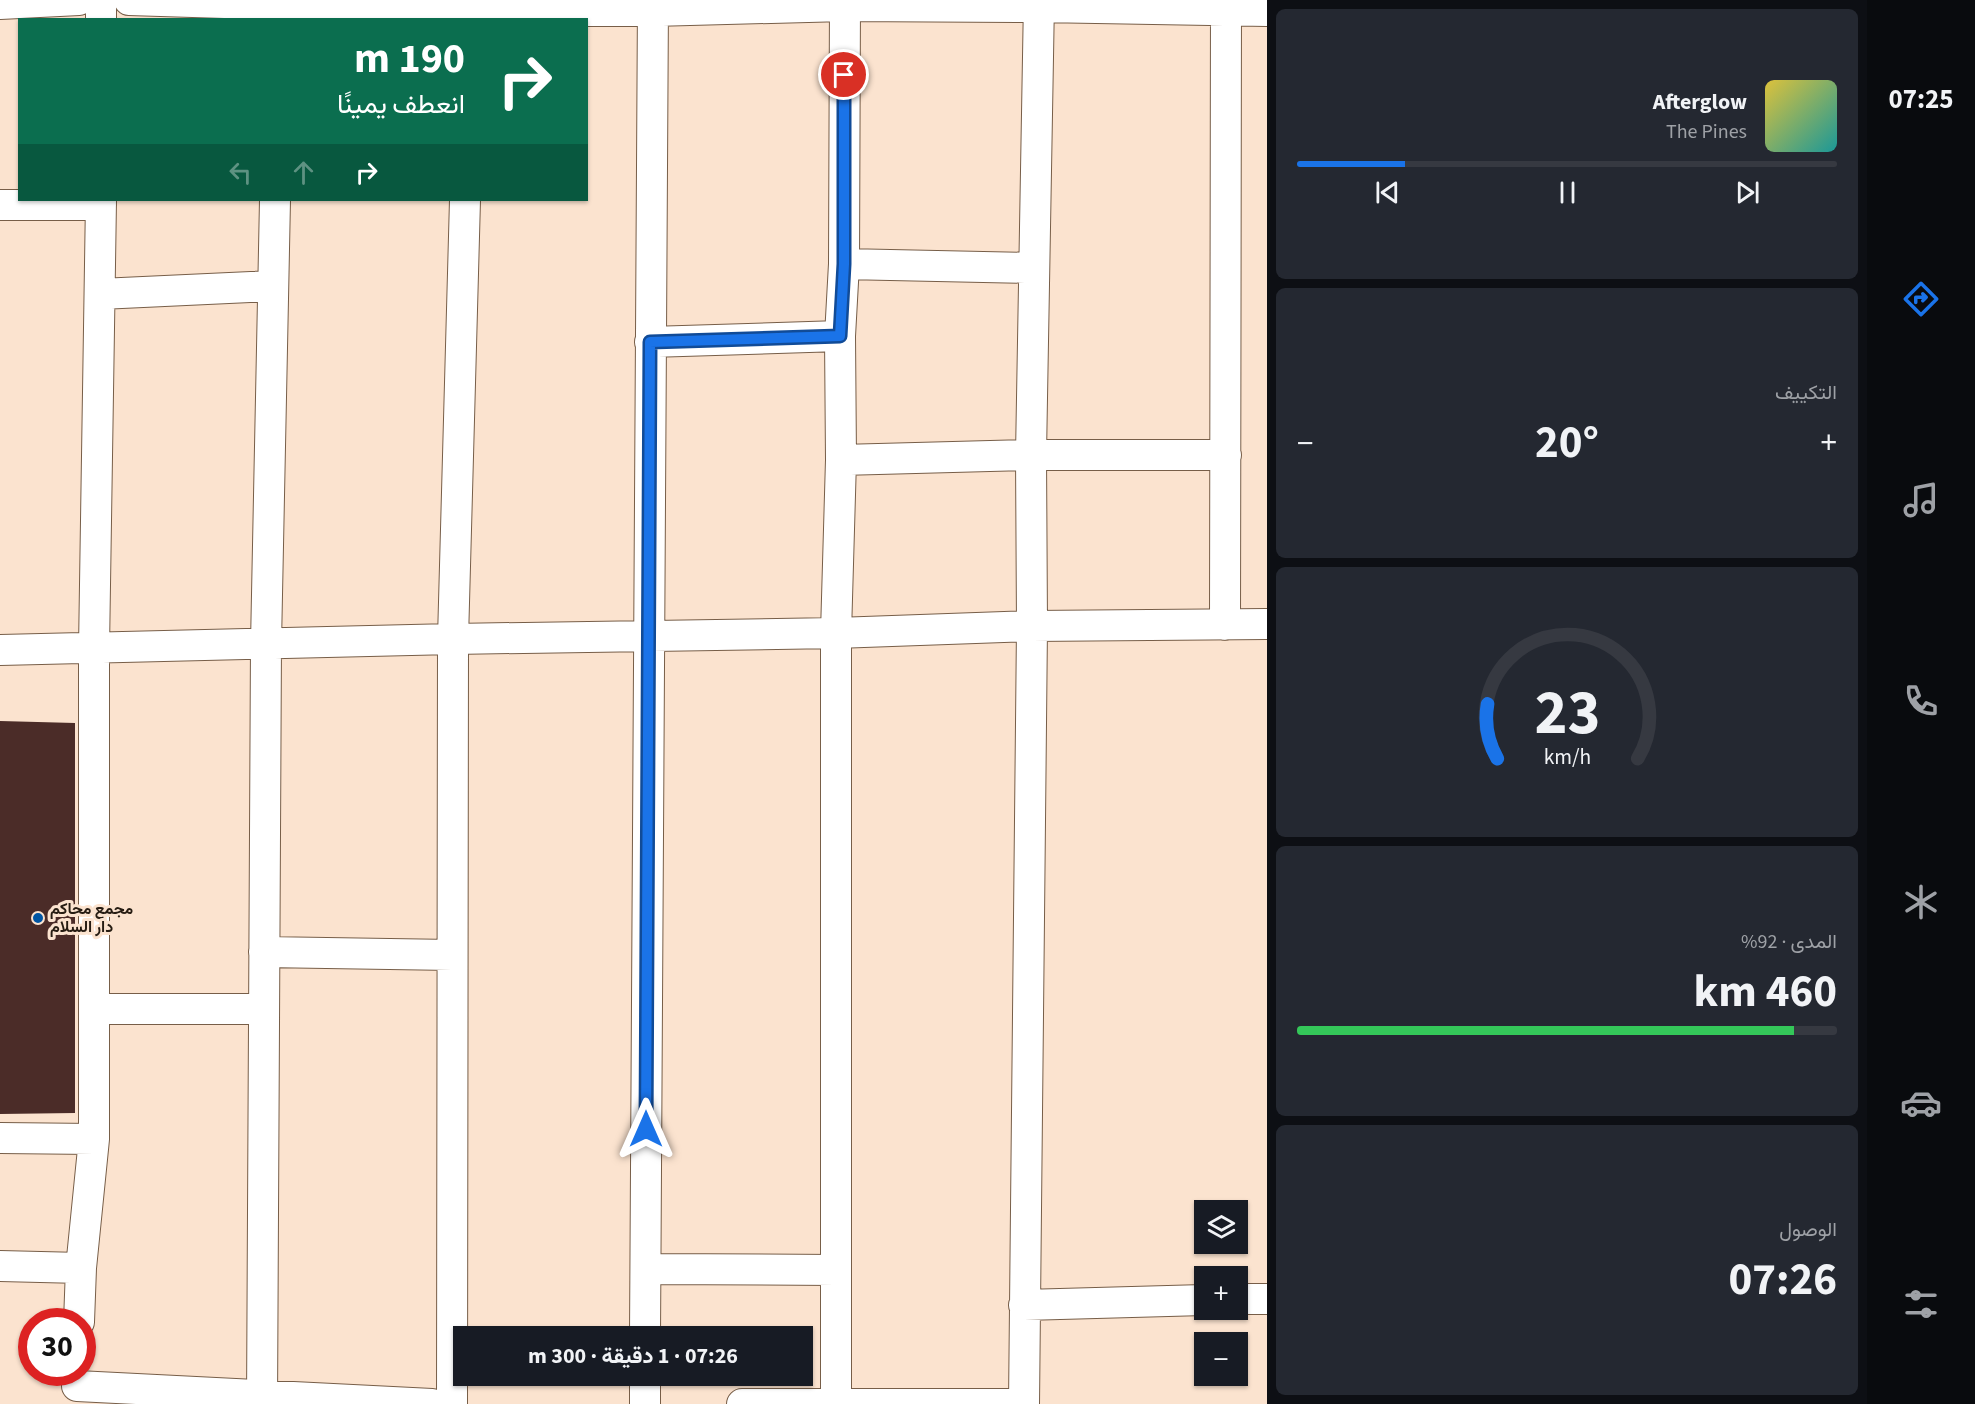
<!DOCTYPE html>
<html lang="ar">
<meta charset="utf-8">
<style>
:root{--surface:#171b24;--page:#242831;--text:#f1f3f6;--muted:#9ea1a6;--line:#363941;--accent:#1a73e8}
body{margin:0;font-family:"Source Sans 3",Vazirmatn,sans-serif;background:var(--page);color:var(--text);direction:rtl;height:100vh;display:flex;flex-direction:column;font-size:22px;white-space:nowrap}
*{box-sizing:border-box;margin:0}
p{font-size:20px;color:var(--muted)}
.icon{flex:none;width:33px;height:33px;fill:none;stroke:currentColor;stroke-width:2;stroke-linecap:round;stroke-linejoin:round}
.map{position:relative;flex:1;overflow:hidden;direction:ltr}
.panel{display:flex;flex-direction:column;gap:9px;padding:9px;background:#0d0f14;width:600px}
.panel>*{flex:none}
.hud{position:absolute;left:18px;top:18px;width:570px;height:183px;border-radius:0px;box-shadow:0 2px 4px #0004;direction:rtl;background:#0b6e4f;color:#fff;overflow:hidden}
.buttons{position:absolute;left:1194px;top:1200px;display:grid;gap:12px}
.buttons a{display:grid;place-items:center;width:54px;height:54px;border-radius:0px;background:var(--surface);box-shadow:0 2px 4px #0004;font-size:30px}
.speed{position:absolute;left:18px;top:1308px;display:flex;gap:12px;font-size:30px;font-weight:700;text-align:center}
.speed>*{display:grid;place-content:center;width:78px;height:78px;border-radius:50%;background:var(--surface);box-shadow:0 2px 4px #0004;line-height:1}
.speed .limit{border:9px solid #d22;background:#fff;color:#111}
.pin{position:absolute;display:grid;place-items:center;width:51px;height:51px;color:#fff;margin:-26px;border:3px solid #fff;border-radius:50%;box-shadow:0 2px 6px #0007}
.me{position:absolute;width:66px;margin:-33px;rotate:0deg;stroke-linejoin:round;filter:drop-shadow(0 0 4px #0008)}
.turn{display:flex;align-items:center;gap:21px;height:126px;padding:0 24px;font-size:27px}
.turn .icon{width:78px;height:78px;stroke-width:2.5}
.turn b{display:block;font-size:42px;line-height:51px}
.lanes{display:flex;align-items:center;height:57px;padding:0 24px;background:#0003;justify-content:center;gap:30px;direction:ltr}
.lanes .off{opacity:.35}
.big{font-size:45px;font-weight:700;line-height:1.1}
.panel .card{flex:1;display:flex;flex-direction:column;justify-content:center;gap:9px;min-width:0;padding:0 21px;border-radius:9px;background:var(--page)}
.panel .dial{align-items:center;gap:0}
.dial svg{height:156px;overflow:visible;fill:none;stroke:var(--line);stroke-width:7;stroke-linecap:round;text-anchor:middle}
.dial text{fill:var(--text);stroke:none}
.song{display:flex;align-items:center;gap:18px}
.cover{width:72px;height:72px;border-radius:9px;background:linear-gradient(135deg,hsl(50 70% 55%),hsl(180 70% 35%))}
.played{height:6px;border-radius:3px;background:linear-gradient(90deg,var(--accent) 20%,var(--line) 20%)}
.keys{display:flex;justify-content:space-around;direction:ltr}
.heat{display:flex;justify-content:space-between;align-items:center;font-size:33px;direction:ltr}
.charge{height:9px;border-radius:4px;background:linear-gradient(90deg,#34c759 92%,var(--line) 0)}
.trip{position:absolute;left:453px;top:1326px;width:360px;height:60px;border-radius:0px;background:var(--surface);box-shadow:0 2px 4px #0004;font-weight:700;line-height:60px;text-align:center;direction:rtl}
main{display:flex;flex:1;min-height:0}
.tabs{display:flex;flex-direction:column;width:108px;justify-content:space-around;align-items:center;background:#090b0e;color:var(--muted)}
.tabs .icon{width:42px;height:42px}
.tabs .on{color:var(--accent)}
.tabs b{font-size:27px;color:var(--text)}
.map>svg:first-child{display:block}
</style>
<main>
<nav class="tabs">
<b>07:25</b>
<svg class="icon on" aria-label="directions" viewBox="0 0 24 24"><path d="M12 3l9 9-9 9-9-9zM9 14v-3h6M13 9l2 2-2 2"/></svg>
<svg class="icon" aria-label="music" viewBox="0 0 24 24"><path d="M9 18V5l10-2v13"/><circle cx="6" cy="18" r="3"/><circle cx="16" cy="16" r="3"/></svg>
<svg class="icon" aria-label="phone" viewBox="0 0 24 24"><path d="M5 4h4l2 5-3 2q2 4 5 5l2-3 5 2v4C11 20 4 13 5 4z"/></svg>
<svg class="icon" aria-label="climate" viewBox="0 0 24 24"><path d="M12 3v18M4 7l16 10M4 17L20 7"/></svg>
<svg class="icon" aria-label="car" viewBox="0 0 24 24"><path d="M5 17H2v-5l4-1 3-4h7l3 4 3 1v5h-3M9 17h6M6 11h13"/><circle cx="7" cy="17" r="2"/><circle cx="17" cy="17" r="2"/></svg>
<svg class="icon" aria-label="filters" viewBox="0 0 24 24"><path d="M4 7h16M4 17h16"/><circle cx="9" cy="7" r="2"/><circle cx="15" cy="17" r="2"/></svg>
</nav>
<section class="panel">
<div class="card">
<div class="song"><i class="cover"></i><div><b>Afterglow</b><p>The Pines</p></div></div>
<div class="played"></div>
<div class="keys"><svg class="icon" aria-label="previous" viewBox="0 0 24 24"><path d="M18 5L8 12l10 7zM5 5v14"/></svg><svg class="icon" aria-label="pause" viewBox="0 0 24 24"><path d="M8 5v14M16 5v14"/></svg><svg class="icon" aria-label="next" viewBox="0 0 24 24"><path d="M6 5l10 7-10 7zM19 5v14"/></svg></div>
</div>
<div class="card"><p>التكييف</p>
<div class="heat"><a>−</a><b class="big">20°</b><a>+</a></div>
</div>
<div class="card dial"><svg viewBox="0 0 100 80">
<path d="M14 69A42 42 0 1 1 86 69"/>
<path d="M14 69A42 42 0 0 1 9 41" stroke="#1a73e8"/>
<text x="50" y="56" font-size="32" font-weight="700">23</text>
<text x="50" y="72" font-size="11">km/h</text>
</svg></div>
<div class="card"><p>المدى · 92%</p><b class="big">460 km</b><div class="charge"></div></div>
<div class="card"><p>الوصول</p><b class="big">07:26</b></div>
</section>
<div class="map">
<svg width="1267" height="1404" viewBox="0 0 1267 1404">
<rect width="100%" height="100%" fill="#fbe3cf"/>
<path fill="#4b2c28" d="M0,721L75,723V1113L0,1114Z"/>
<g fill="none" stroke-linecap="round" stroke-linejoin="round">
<g stroke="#775e48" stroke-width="32">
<path id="street" d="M129,0L470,11H653L845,6L1039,7L1267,11
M0,4L79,0
M101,20V0
M0,205H101
M844,264L1034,268
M100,294L273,286
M650,342L840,336
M841,460L1031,455H1226
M1225,625L1226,0
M0,650L453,639L836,633L1032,626L1267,624
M264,952L452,955
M94,1009H264
M0,1138L94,1139
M0,1266L81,1268
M646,1269L836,1270
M1238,1299H1267
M1024,1305L1204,1300
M79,1322L81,1268L94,1139V649L101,200
M645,1336L653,0
M77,1386L432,1404
M262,1404L266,644L275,200
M452,1404L453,639L465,200
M645,1404V1376
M742,1404H1024
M836,1404V633L841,460L840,336L844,264L845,0
M1024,1404L1032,626L1031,455L1039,0"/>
</g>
<use href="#street" stroke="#fff" stroke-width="30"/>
</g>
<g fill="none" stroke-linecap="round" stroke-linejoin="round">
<g stroke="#114b97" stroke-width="15">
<path id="route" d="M646,1129L650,342L840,336L844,264V75"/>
</g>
<use href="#route" stroke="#1a73e8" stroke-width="10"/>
</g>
<circle fill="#0055a3" stroke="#fbe3cf" stroke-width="2" cx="38" cy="918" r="6"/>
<g text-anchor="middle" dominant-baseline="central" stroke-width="6" stroke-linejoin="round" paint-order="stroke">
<g font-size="16" font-weight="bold" fill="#261c12" stroke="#fbe3cf" text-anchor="start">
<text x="50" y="909">مجمع محاكم<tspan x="50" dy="18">دار السلام</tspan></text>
</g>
</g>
</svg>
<div class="buttons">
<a><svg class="icon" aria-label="layers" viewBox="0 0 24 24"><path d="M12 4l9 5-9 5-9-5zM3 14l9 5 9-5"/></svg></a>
<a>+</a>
<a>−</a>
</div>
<div class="speed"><div class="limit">30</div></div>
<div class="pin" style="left:844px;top:75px;background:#d93025"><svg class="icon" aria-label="arrive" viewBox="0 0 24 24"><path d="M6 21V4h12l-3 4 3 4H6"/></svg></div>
<svg class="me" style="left:646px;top:1129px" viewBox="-20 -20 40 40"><path d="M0-17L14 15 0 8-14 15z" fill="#1a73e8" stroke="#fff" stroke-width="4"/></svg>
<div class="trip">07:26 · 1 دقيقة · 300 m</div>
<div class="hud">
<div class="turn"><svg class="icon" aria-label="right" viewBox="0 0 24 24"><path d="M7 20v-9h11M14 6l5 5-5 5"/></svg><div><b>190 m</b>انعطف يمينًا</div></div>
<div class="lanes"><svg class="icon off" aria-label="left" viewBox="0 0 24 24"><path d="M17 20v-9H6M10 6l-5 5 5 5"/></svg><svg class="icon off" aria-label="ahead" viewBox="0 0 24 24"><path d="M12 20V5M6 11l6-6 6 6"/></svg><svg class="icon" aria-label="right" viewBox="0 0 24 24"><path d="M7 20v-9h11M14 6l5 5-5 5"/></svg></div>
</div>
</div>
</main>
